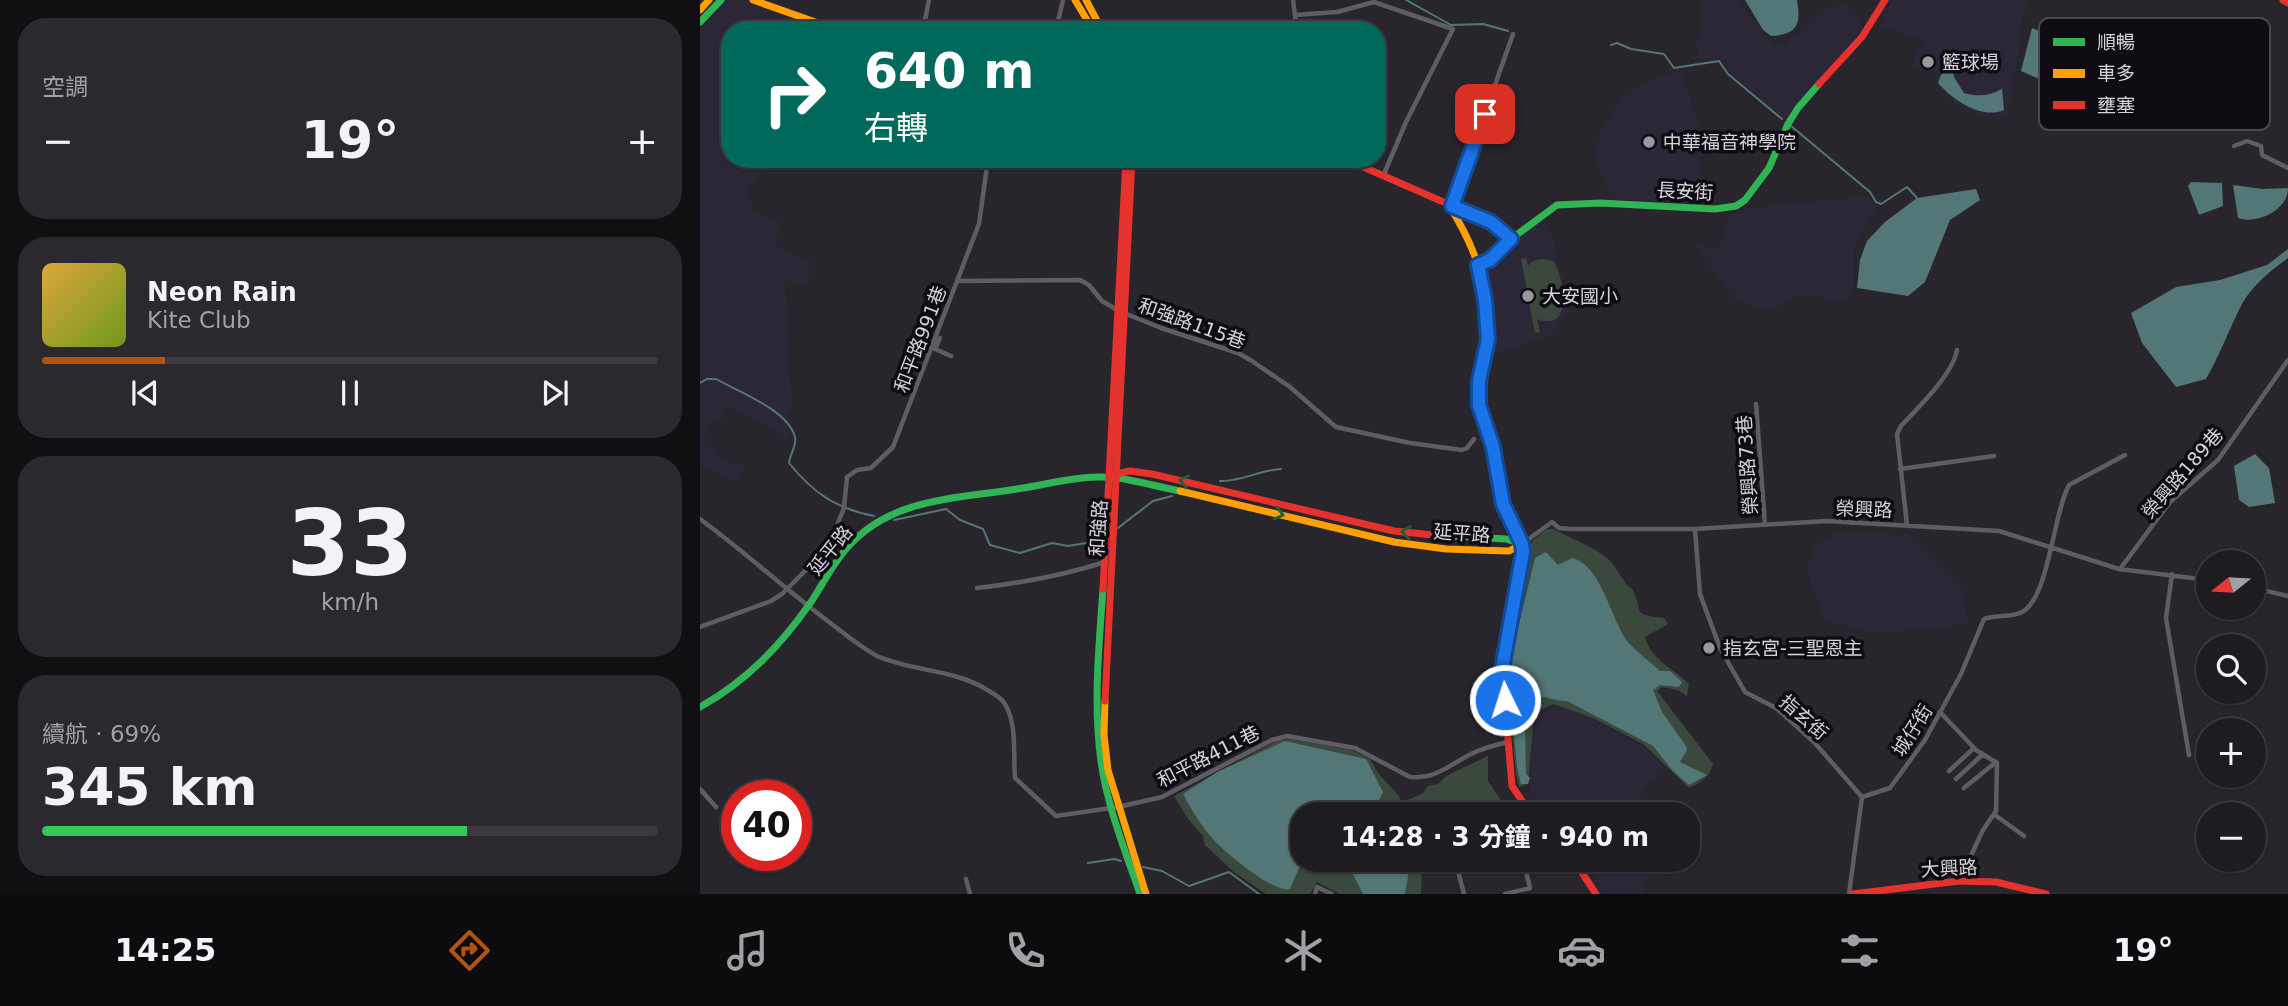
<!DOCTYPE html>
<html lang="zh-TW">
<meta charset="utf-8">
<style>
:root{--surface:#1e1c21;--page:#2b292e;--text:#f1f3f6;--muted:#a1a1a5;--line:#3c3a3f;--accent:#b45309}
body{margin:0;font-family:"DejaVu Sans","Noto Sans TC",sans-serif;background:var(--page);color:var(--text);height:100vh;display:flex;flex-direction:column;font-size:26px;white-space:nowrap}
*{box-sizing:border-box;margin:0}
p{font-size:23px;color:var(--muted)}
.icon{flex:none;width:38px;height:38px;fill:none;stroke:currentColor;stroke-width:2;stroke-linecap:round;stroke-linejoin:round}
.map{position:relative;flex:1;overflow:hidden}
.side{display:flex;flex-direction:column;gap:18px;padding:18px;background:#100f12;width:700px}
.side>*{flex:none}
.hud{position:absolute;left:21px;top:21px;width:665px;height:147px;border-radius:28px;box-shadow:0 2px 5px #0004,0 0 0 2px var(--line);background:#00695c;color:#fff;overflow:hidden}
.needle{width:46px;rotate:252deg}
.fabs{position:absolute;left:1496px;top:550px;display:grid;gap:14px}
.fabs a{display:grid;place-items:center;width:70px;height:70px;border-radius:50%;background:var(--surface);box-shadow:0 2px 5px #0004,0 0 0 2px var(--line);font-size:35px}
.speed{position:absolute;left:21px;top:780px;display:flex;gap:14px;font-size:35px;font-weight:700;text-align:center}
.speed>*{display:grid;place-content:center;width:91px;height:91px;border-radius:50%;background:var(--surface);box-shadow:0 2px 5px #0004,0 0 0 2px var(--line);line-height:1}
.speed .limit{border:10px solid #d22;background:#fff;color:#111}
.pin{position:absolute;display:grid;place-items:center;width:60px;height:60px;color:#fff;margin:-30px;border-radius:14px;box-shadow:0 4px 10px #0006}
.me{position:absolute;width:77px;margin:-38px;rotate:356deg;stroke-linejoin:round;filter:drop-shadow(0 0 5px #0008)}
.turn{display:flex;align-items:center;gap:24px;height:147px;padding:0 28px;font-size:32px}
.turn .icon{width:91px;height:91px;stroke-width:2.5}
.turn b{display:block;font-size:49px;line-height:60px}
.big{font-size:52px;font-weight:700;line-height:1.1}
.side .widget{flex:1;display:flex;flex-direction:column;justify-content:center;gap:10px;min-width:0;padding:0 24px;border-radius:28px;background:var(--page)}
.side .dial{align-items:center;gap:0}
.dial b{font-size:91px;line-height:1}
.song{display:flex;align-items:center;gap:21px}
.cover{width:84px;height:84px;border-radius:10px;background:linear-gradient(135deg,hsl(40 70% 55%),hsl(80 70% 35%))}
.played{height:7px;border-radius:4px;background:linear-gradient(90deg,var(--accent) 20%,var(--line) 20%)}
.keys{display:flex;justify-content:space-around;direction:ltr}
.heat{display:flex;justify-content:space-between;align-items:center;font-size:38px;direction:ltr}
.charge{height:10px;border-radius:5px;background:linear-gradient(90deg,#34c759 69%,var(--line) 0)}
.trip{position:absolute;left:590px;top:802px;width:410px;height:70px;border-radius:28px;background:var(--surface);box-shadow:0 2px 5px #0004,0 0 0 2px var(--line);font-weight:700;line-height:70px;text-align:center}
.dock{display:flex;height:112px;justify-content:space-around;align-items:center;background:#0c0b0d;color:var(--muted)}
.dock .icon{width:49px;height:49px}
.dock .current{color:var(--accent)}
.dock b{font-size:32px;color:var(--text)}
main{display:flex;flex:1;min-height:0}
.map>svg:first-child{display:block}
</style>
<main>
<section class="side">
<div class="widget"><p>空調</p>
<div class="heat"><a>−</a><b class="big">19°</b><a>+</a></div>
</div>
<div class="widget">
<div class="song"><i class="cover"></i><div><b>Neon Rain</b><p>Kite Club</p></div></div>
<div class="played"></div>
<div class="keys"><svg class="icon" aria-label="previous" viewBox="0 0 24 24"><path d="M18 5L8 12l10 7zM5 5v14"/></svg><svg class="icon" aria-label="pause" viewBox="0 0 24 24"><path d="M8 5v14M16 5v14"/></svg><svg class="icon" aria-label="next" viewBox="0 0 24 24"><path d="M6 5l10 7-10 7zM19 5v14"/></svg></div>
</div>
<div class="widget dial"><b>33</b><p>km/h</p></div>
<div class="widget"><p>續航 · 69%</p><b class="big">345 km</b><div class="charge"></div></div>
</section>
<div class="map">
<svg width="1588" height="894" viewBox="0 0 1588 894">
<rect width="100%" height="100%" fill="#28262c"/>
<path fill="#2c2737" d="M27,0H45L131,30H30V159H69L64,172L48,186L54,212L82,224L74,246L117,265L103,284L85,281L92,408L84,416L90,435L80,441L73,428L28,405L25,417L13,419L3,434L23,460L46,467L40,482L0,467V29Z
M1003,0H1040L1046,14L1075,46H1084L1092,38L1099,35L1123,11L1145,3L1157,13L1156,17L1164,28L1093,109L1087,120L1031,73L1021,58L999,60L996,43L1001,24L1000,7Z
M1192,0H1328L1323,17L1308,115L1296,117L1269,112L1251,101L1235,84L1237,74L1213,65L1217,49L1223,44L1225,39L1179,27Z
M971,72L982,74L1000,129V202L911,200L894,154L903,126L921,99L936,88Z
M1168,196L1177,209L1154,247V291L1146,302L1130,300L1116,295L1094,297L1077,306L1066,308L1037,302L993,244L1020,249L1028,215L1044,214V209Z
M843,217L849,223L869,311L852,335L798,353L792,351L794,325L787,281L792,264L813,240Z
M1136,532L1209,535L1263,590L1268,624L1177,633L1125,621L1107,572L1113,548Z
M853,704L893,719L943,745L966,770L938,794L962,814H843L829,799L835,713Z
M883,859H982L985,865L945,881L946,894H903L896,876Z"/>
<path fill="#3b493c" d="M826,258L828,266C834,258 846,258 854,262C864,279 874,333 837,319L840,332L835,333L821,259Z
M847,529H854C871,539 893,546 908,559C917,567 924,585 932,589C945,614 930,614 964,618L968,624L945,637C951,660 974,669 989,684L987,696L978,690L962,687L957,691L1013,764C1009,778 1001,782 989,788L943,744L893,718L853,704L834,713L828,784L819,787L816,775L806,669L830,546L833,540Z
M590,739L652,750L670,759L678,773L698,795L708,814H602V859H722L721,894H640L617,882L610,894H566L534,872L505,845L503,836L488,819L474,796L578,740Z
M788,756V781L802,802L815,814H784L780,804L740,814H713L706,801L723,793L728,786L738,784L746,776Z"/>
<path fill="#537676" d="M1045,0H1097C1101,25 1098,34 1071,36L1063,30Z
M1332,28L1360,39L1344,81L1321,71Z
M1248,68L1253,70L1254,77L1264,93C1278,97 1289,96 1302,89L1304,110C1281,120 1252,99 1238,83L1241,75Z
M1491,182L1522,183L1523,206L1499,215L1488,186Z
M1533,185L1563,189L1588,188C1588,210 1557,225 1538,218Z
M1276,189L1280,200L1250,220L1225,282L1208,296L1157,288L1160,260L1167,241L1185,222L1217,198Z
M1588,249V258C1571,270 1552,286 1542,304C1529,329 1520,355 1506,379L1476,387L1442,343L1431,313L1476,287L1520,280L1567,265Z
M1555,454L1569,468L1575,503L1549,507L1539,500L1534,466Z
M846,552L858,565L872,558C902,565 911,621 928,642C937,652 950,662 960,671H970L982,682L979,687L960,685L953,690L962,712L986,746L987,750L980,762L1007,775L989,785L972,770L953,746L867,701C853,702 847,694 833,699L825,718L826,774L830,778L828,784H821L817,768L808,669L835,558Z
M585,741L666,759L683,792C672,823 629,814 602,814L603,859L590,889C575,894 524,852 513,839C501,826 491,809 483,794L517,772Z
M634,859H711L705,894H663L652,872Z"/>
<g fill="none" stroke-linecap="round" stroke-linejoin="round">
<path stroke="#537676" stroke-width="2" d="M706,0L751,25L783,24L808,31
M911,45L917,43L931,49L964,54L974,68L1019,61L1028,74L1082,119
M1091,126L1170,192L1176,202L1181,204L1207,187L1217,198
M0,383L7,379H16C39,392 88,410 95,437C97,445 90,454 89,463C113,493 137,509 174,516
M520,481C541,482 559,470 581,469
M194,520L246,509L260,520L283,529L290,545L320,553L352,543L368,546L386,543L403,535
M418,528L453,501L472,496
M388,863L414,859L421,861
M443,867L462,871L489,886L529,872L559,894"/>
<path stroke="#5f5d63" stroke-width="4.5" d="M593,0L597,30
M595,15L637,12L674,2L753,29L706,122L684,174
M216,30L225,20L229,0
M356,30L363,0
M1534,146L1547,141L1561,146L1562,155L1588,168
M752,206L813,34
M257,281L380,280L389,285L402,301L419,311L461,328L538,353L552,361L590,387L636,427L710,443L762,450L767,448L774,439
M240,338L235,349L251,356
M1056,404L1065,525
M1200,469L1294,456
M0,519C45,552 85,589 129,622C145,634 160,647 177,656C211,671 251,669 284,688C290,692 297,695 302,700C318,719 313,754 315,778L356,816L418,807L462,797L572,740L587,736L655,748L710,777C735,780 751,764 771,754C783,748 795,745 808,742
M1207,525L1197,434L1201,426C1218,408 1253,374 1257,350
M995,529L1000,594L1020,648L1045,692L1076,708L1114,742L1162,797L1149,894
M822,544L852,522L859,528L871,529H995L1126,521L1299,531L1419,569L1508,580
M1420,569L1470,502L1518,460L1588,360
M1472,574L1466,618L1489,755
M277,588C321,583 362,576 405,562
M1554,588L1588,596
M0,627L71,601L82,594L117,559L132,538L144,508L147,477L157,470L171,468L193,447L279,224L288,159
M1240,712L1276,750L1297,763L1296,811L1283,830L1259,881
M1249,771L1274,748
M1256,779L1283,754
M1264,788L1296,762
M0,789L16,807
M1162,797L1190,788L1225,740L1261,674L1284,619C1296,614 1311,618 1322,612C1349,598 1353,514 1369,485L1425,455
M750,814L779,806L781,814
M1295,815L1324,836
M755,859L764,894
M758,871L803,859
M266,879L270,894
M615,894L617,887L632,894
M805,894L830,888L823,859"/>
<path stroke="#30b455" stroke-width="7" d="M0,22L21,0
M778,265L790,260L811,239L857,205L900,203L1015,209L1036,206L1045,200L1069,168L1088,124L1098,108L1119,84
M733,535L806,539L822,544
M403,589C399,646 393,704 401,761C407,806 425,850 440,894
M0,707C47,681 81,645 111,602C123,584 132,565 146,549C191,496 260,499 323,488C353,483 386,474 418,478C438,481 459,487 480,491"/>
<path stroke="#ff9f0a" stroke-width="7" d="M53,0L138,30
M375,0L393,30
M386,0L402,30
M0,10L9,0
M748,204C774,244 793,293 787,342C785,360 777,377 778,395C779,415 790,433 794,452C801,477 799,502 812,525
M480,491L694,542L746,549L809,551L822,544
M405,701L404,735L408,770L446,894"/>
<path stroke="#e5322d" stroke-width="7" d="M1583,0L1588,3
M1119,84L1162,37L1185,0
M645,159L780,218L811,239
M416,474L430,471L452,474L694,531L733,535
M812,525L823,552L802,669L812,786L831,814
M403,589L426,159
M405,701L432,159
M873,859L896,894
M1153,894L1259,881L1296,882L1346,894"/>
</g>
<defs><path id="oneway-chevron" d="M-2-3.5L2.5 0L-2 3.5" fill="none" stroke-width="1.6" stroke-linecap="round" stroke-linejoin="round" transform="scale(1.75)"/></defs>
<g stroke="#206034">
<use href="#oneway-chevron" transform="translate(484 481) rotate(-168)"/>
<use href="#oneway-chevron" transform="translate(579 514) rotate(14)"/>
<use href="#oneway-chevron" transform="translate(706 532) rotate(-172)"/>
</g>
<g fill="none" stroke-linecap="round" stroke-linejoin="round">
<g stroke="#114b97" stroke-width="18">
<path id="route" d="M785,114L752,206L791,222L811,239L790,260L778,265L785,300L788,339L779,381V405L793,447L803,504L822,544L823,552L802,669L805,700"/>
</g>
<use href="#route" stroke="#1a73e8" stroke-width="12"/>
</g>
<g fill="#98969e" stroke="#0f0d13" stroke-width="2.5">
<circle cx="1228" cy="62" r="7"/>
<circle cx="949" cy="142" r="7"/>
<circle cx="828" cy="296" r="7"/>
<circle cx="1009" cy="648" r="7"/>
</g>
<g text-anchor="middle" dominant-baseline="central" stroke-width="7" stroke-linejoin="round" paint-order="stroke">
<g font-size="19" fill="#d5d2db" stroke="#0f0d13" text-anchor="start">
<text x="1242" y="62">籃球場</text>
<text x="963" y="142">中華福音神學院</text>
<text x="842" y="296">大安國小</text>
<text x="1023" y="648">指玄宮-三聖恩主</text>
</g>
<g font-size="19" fill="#d5d2db" stroke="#0f0d13">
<text transform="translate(985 191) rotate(3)">長安街</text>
<text transform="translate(492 323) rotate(20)">和強路115巷</text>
<text transform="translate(220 339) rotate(-69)">和平路991巷</text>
<text transform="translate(1047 465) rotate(-94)">榮興路73巷</text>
<text transform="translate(1482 473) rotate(-49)">榮興路189巷</text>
<text transform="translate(1164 509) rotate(2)">榮興路</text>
<text transform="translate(398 528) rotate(-86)">和強路</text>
<text transform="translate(762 533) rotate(4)">延平路</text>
<text transform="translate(130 550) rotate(-51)">延平路</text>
<text transform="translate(1104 717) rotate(41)">指玄街</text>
<text transform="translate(1212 730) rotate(-58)">城仔街</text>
<text transform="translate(508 756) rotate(-27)">和平路411巷</text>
<text transform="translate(1249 868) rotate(-3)">大興路</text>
</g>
</g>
<rect x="1339" y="18" width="231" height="112" rx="10" fill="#0f0d13" stroke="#4a484f" stroke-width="2"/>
<rect x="1353" y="38" width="32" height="8" fill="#30b455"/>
<rect x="1353" y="69" width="32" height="9" fill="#ff9f0a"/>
<rect x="1353" y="101" width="32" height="8" fill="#e5322d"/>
<g font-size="19" fill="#d5d2db">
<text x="1397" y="49">順暢</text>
<text x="1397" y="80">車多</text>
<text x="1397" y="112">壅塞</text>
</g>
</svg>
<div class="fabs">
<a><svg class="needle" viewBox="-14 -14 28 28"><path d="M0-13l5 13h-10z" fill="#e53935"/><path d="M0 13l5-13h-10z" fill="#a1a1a5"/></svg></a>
<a><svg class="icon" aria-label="search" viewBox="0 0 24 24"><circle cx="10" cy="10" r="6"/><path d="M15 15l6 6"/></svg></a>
<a>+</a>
<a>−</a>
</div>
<div class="speed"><div class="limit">40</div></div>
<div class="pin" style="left:785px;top:114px;background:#d93025"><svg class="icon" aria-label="arrive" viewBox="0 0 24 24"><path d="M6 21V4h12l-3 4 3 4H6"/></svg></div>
<svg class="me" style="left:805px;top:700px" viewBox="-20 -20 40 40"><circle r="17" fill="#1a73e8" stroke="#fff" stroke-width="3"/><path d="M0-11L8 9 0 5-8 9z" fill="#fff"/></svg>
<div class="trip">14:28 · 3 分鐘 · 940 m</div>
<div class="hud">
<div class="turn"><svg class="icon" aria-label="right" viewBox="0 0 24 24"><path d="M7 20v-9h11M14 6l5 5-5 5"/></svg><div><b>640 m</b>右轉</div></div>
</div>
</div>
</main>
<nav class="dock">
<b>14:25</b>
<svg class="icon current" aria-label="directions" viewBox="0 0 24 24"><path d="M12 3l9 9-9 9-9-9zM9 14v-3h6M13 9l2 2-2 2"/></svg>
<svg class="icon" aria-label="music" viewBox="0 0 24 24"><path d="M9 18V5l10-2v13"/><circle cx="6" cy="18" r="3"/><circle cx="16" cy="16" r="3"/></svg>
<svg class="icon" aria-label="phone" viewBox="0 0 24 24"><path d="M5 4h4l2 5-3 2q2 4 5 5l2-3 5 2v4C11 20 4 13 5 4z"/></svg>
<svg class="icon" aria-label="climate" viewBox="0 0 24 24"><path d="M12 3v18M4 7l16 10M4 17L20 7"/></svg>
<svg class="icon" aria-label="car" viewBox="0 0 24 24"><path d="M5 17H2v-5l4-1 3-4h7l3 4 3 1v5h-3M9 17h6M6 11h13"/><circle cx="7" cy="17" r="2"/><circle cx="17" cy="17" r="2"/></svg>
<svg class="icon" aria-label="filters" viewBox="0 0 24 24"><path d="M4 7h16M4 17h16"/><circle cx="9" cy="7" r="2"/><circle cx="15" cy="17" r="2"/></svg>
<b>19°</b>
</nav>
